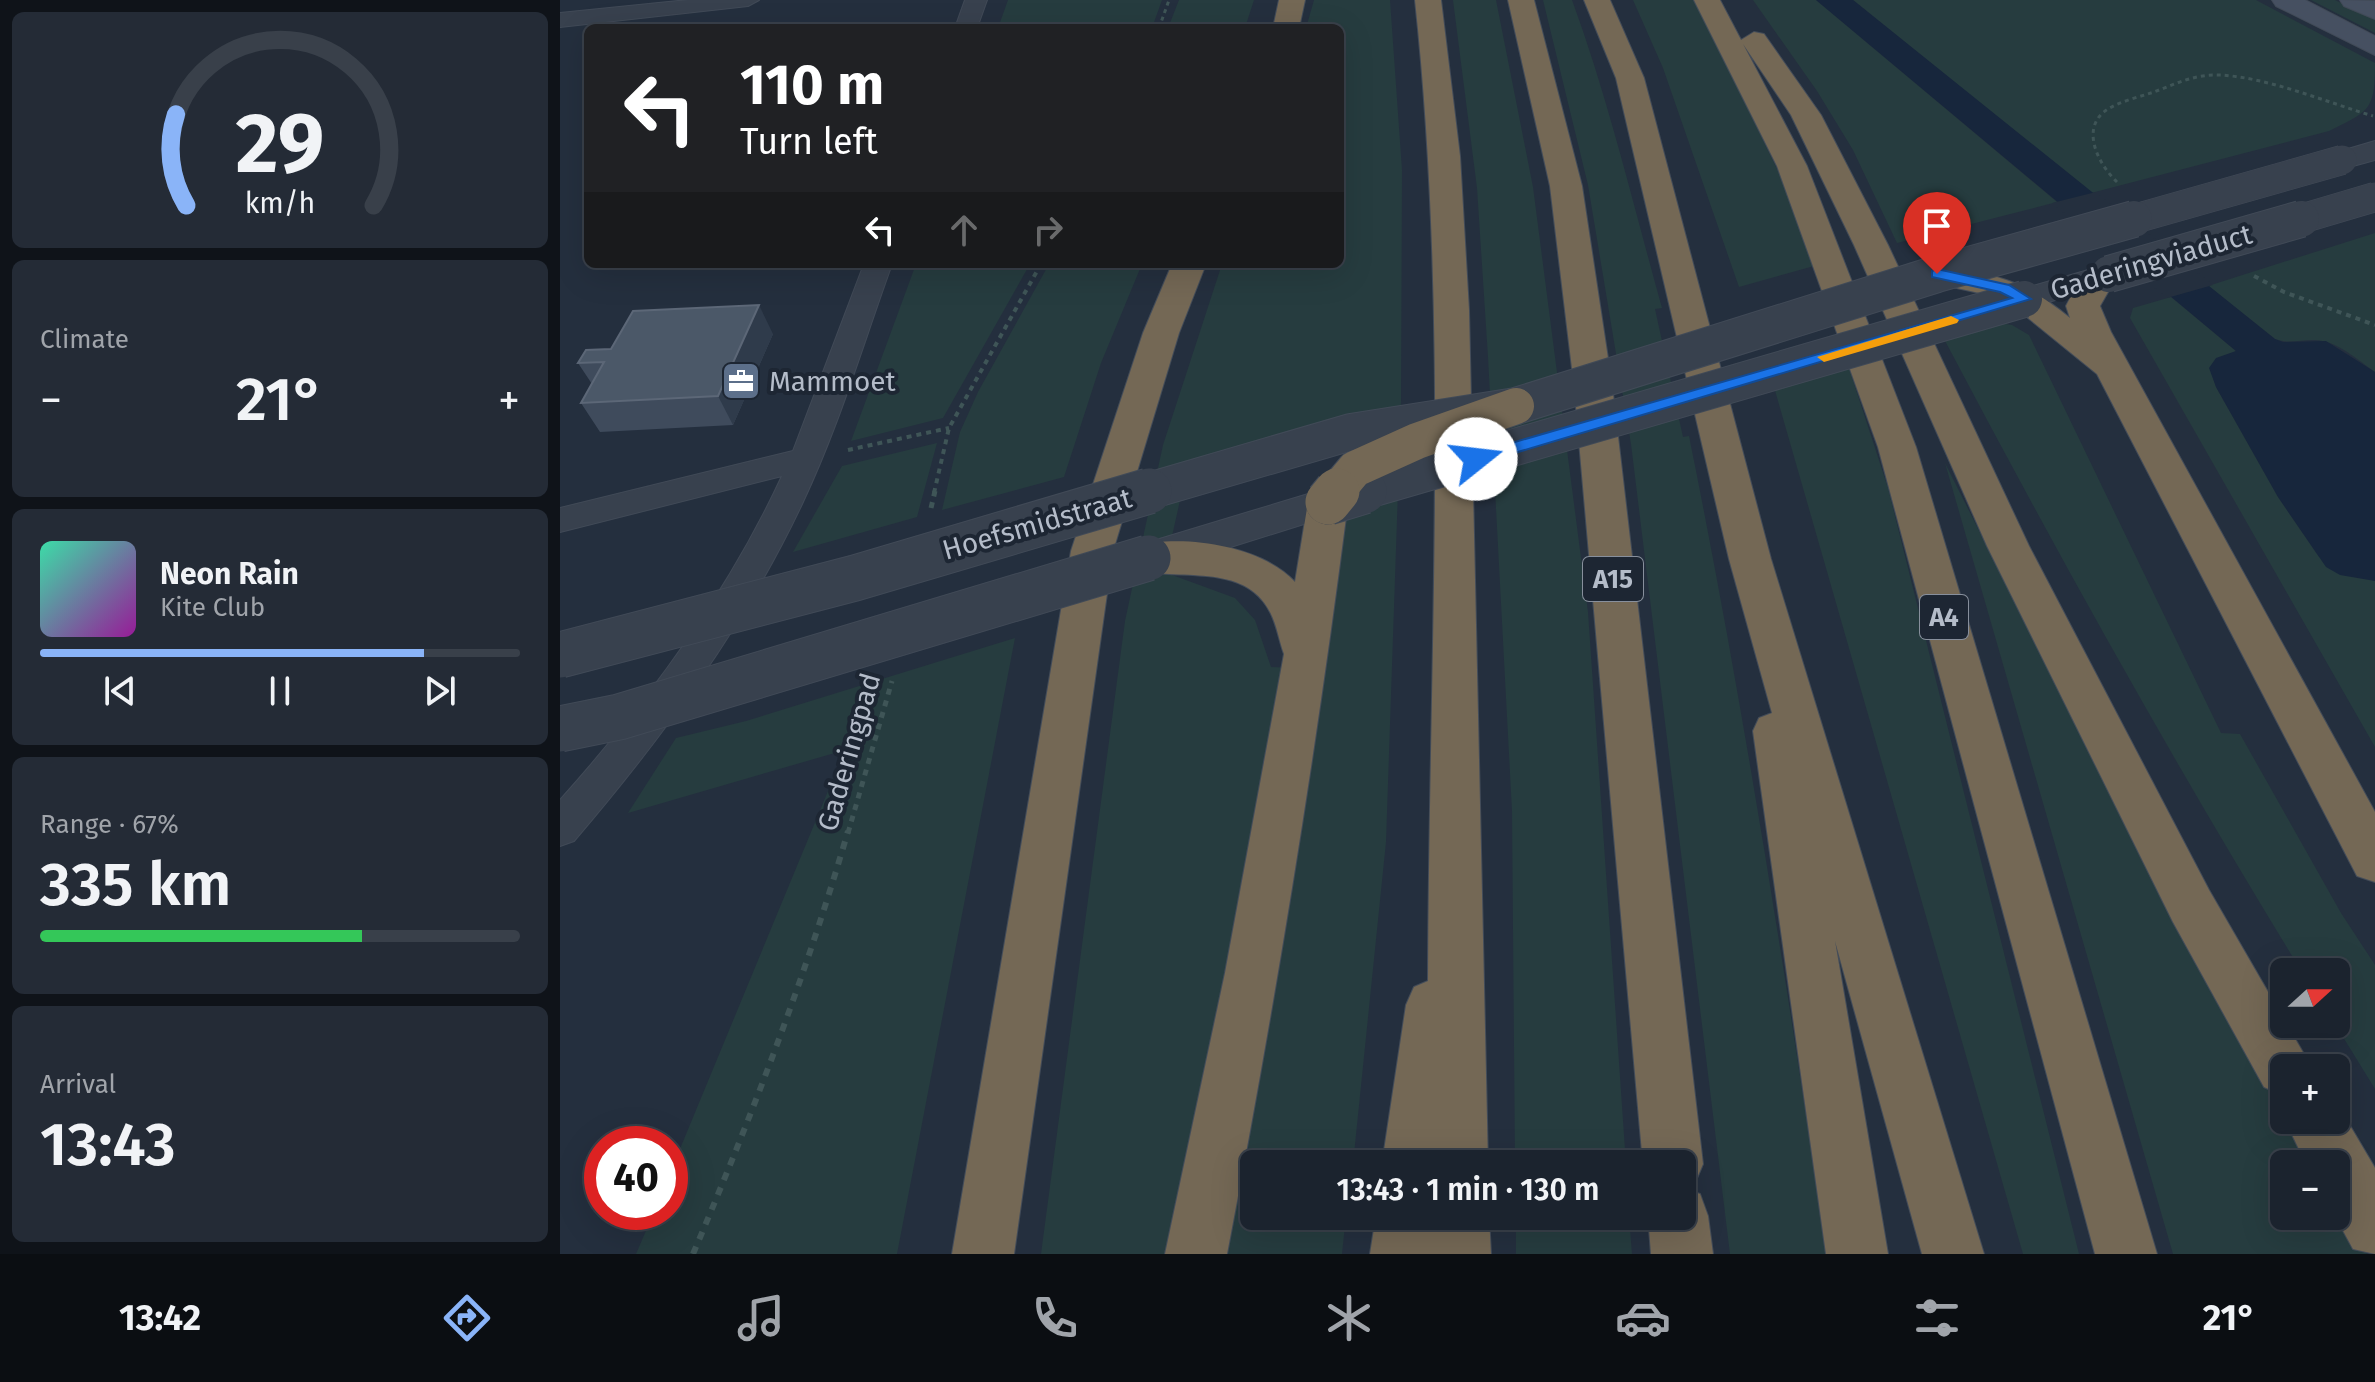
<!DOCTYPE html>
<meta charset="utf-8">
<style>
:root{--surface:#1b232e;--page:#242b36;--text:#f1f3f6;--muted:#a0a4aa;--line:#39404a;--accent:#8ab4f8}
body{margin:0;font-family:"Fira Sans",sans-serif;background:var(--page);color:var(--text);height:100vh;display:flex;flex-direction:column;font-size:30px;white-space:nowrap}
*{box-sizing:border-box;margin:0}
p{font-size:26px;color:var(--muted)}
.icon{flex:none;width:44px;height:44px;fill:none;stroke:currentColor;stroke-width:2;stroke-linecap:round;stroke-linejoin:round}
.map{position:relative;flex:1;overflow:hidden}
.drawer{display:flex;flex-direction:column;gap:12px;padding:12px;background:#0f1319;width:560px}
.drawer>*{flex:none}
.guide{position:absolute;left:24px;top:24px;width:760px;height:244px;border-radius:12px;box-shadow:0 8px 32px #0002,0 0 0 2px var(--line);background:#202124;color:#fff;overflow:hidden}
.needle{width:52px;rotate:69deg}
.fabs{position:absolute;left:1710px;top:958px;display:grid;gap:16px}
.fabs a{display:grid;place-items:center;width:80px;height:80px;border-radius:12px;background:var(--surface);box-shadow:0 8px 32px #0002,0 0 0 2px var(--line);font-size:40px}
.speed{position:absolute;left:24px;top:1126px;display:flex;gap:16px;font-size:40px;font-weight:700;text-align:center}
.speed>*{display:grid;place-content:center;width:104px;height:104px;border-radius:50%;background:var(--surface);box-shadow:0 8px 32px #0002,0 0 0 2px var(--line);line-height:1}
.speed .limit{border:12px solid #d22;background:#fff;color:#111}
.pin{position:absolute;display:grid;place-items:center;width:68px;height:68px;color:#fff;margin:-82px -34px;border-radius:50% 50% 50% 0;rotate:-45deg;box-shadow:0 0 8px #0007}
.pin .icon{rotate:45deg}
.me{position:absolute;width:88px;margin:-44px;rotate:74deg;stroke-linejoin:round;filter:drop-shadow(0 0 6px #0008)}
.turn{display:flex;align-items:center;gap:28px;height:168px;padding:0 24px;font-size:36px}
.turn .icon{width:104px;height:104px;stroke-width:2.5}
.turn b{display:block;font-size:56px;line-height:68px}
.lanes{display:flex;align-items:center;height:76px;padding:0 24px;background:#0003;justify-content:center;gap:40px;direction:ltr}
.lanes .off{opacity:.35}
.big{font-size:60px;font-weight:600;line-height:1.1}
.drawer .tile{flex:1;display:flex;flex-direction:column;justify-content:center;gap:12px;min-width:0;padding:0 28px;border-radius:12px;background:var(--page)}
.drawer .dial{align-items:center;gap:0}
.dial svg{height:208px;overflow:visible;fill:none;stroke:var(--line);stroke-width:7;stroke-linecap:round;text-anchor:middle}
.dial text{fill:var(--text);stroke:none}
.song{display:flex;align-items:center;gap:24px}
.cover{width:96px;height:96px;border-radius:12px;background:linear-gradient(135deg,hsl(160 70% 55%),hsl(300 70% 35%))}
.played{height:8px;border-radius:4px;background:linear-gradient(90deg,var(--accent) 80%,var(--line) 80%)}
.keys{display:flex;justify-content:space-around;direction:ltr}
.heat{display:flex;justify-content:space-between;align-items:center;font-size:44px;direction:ltr}
.charge{height:12px;border-radius:6px;background:linear-gradient(90deg,#34c759 67%,var(--line) 0)}
.trip{position:absolute;left:680px;top:1150px;width:456px;height:80px;border-radius:12px;background:var(--surface);box-shadow:0 8px 32px #0002,0 0 0 2px var(--line);font-weight:600;line-height:80px;text-align:center}
.dock{display:flex;height:128px;justify-content:space-around;align-items:center;background:#0b0e12;color:var(--muted)}
.dock .icon{width:56px;height:56px}
.dock .current{color:var(--accent)}
.dock b{font-size:36px;color:var(--text)}
main{display:flex;flex:1;min-height:0}
.map>svg:first-child{display:block}
</style>
<main>
<section class="drawer">
<div class="tile dial"><svg viewBox="0 0 100 80">
<path d="M14 69A42 42 0 1 1 86 69"/>
<path d="M14 69A42 42 0 0 1 10 34" stroke="#8ab4f8"/>
<text x="50" y="56" font-size="32" font-weight="700">29</text>
<text x="50" y="72" font-size="11">km/h</text>
</svg></div>
<div class="tile"><p>Climate</p>
<div class="heat"><a>−</a><b class="big">21°</b><a>+</a></div>
</div>
<div class="tile">
<div class="song"><i class="cover"></i><div><b>Neon Rain</b><p>Kite Club</p></div></div>
<div class="played"></div>
<div class="keys"><svg class="icon" aria-label="previous" viewBox="0 0 24 24"><path d="M18 5L8 12l10 7zM5 5v14"/></svg><svg class="icon" aria-label="pause" viewBox="0 0 24 24"><path d="M8 5v14M16 5v14"/></svg><svg class="icon" aria-label="next" viewBox="0 0 24 24"><path d="M6 5l10 7-10 7zM19 5v14"/></svg></div>
</div>
<div class="tile"><p>Range · 67%</p><b class="big">335 km</b><div class="charge"></div></div>
<div class="tile"><p>Arrival</p><b class="big">13:43</b></div>
</section>
<div class="map">
<svg width="1815" height="1254" viewBox="0 0 1815 1254">
<rect width="100%" height="100%" fill="#242f3e"/>
<path fill="#263c3f" fill-rule="evenodd" d="M448,0H602L592,28H438Z
M619,0H694L685,28H608Z
M754,0H830L842,170L841,402L826,842L793,1164H694V1216H786L782,1254H481L565,621L603,445L662,264H780V28H746ZM814,410L808,493L782,522L762,669L711,667L695,620L675,598L604,572L623,487L618,486L623,462Z
M893,0H936L973,187L1028,612L1066,1164H955L952,811L928,357L917,188Z
M983,0H1012C1049,101 1073,204 1102,308L1095,309L1123,437L1129,436C1184,707 1226,980 1267,1254H1170L1071,444L1028,185Z
M1073,0H1135L1222,179L1254,266L1179,287L1103,68Z
M1193,0H1256L1497,202L1337,243L1293,150L1257,91Z
M1293,0H1696L1815,63C1815,110 1810,111 1769,131L1531,193Z
M1751,0H1775L1815,20V33Z
M1815,233V372C1798,360 1775,339 1753,340C1739,340 1728,344 1715,339L1648,286Z
M356,264H470L383,418L291,441Z
M489,264H582L541,363L504,477L382,510L400,432L418,392Z
M1611,297L1676,351L1650,368L1656,387L1718,497L1759,557L1815,581V747L1570,318L1573,308Z
M1431,322L1452,325L1469,335L1661,733L1680,734L1781,913L1815,965V1089L1775,1024L1776,972H1742C1614,764 1497,553 1383,337Z
M1288,365L1328,488L1519,1254H1463L1214,387Z
M377,443L357,517L233,552L282,466Z
M1385,463L1533,757L1724,1108V1120H1731L1756,1164H1724V1216H1776V1199L1807,1254H1613Z
M455,638L337,1254H76L94,1212H110V1173L285,750L68,813L116,738L186,721Z
M956,1216H1069L1072,1254H956Z"/>
<path fill="#17263c" d="M1256,0H1293L1715,339L1723,342L1766,341L1815,372V581L1780,575L1766,567L1718,497L1656,387L1649,368L1656,358L1676,351Z"/>
<path fill="#242f3e" d="M1536,192L1653,285L1607,298L1492,203Z"/>
<g fill="none" stroke-linecap="round" stroke-linejoin="round">
<g stroke="#414a57" stroke-width="2">
<path id="minor" d="M128,0H199L188,6L0,27V13Z
M405,0H427L417,28H395Z
M304,264H332C303,344 279,426 242,504C184,627 102,738 14,841L0,846V800C87,703 167,595 222,476L0,532V508L233,451Z"/>
</g>
<g stroke="#414a57" stroke-width="2">
<path id="tertiary" d="M1815,141V160L1782,169L1771,166L1767,160L1771,154Z
M1549,264L1561,267L1566,274L1561,281L1464,309L1452,306L1447,299L1452,292Z
M768,488L782,492L788,502L782,512L588,573L573,569L567,558L573,547Z"/>
</g>
<g stroke="#414a57" stroke-width="2">
<path id="secondary" d="M1712,0H1745L1815,36V55L1716,6Z
M1780,0L1815,1V19L1784,6Z"/>
</g>
<g stroke="#434c59" stroke-width="2">
<path id="motorway" d="M719,0H745L739,28H713Z
M855,0H881L900,156L909,310L928,1164H822L846,1005L854,987L868,981C869,654 890,326 855,0Z
M948,0H974L1022,186L1052,385L1143,1164L1134,1185L1125,1189L1140,1194L1148,1216L1153,1254H1091L1088,1216H1122V1164H1083L1014,385L990,186Z
M1024,0H1050L1084,78L1211,559L1424,1254H1362L1275,941L1328,1254H1266L1193,731L1199,718L1212,713L1169,559L1056,78Z
M1134,0H1160L1181,40L1194,32L1204,34L1261,115L1328,245L1469,546L1649,890L1752,1068H1724V1096L1704,1087L1613,922L1427,546L1294,245L1231,115L1183,44L1247,166L1356,447L1597,1254H1535L1318,447L1217,166Z
M612,264H646L619,333L553,551L454,1254H392L511,551L583,333Z
M1377,264C1438,277 1460,277 1510,318L1506,306C1518,283 1531,259 1561,267L1566,274L1548,292L1540,306L1551,332L1815,812V882L1797,876L1537,374L1457,309L1433,296L1365,281L1360,274L1365,267Z
M768,488L782,492L788,502C756,754 715,1004 667,1254H605L665,973L724,654C719,641 717,625 710,612C684,561 617,582 573,569L567,558L573,547C620,533 701,545 735,582L748,502L754,492Z
M1776,1102L1815,1168V1254L1793,1249L1775,1216L1776,1164H1746L1725,1120H1776Z
M816,1216H929L931,1254H810Z"/>
</g>
<path stroke="#3f5557" stroke-width="3" stroke-dasharray="4 4" stroke-linecap="butt" d="M599,28L609,0
M1557,182C1538,164 1519,127 1548,109C1561,101 1579,97 1594,92C1615,84 1635,74 1659,75C1707,77 1766,102 1813,116"/>
<path stroke="#3f5557" stroke-width="4" stroke-dasharray="5 5" stroke-linecap="butt" d="M1694,276L1724,292L1815,325
M288,450L389,428
M374,493L389,428L481,264"/>
<path stroke="#3f5557" stroke-width="5" stroke-dasharray="6 6" stroke-linecap="butt" d="M371,508L375,491
M288,833L332,681"/>
<path stroke="#3f5557" stroke-width="6" stroke-dasharray="8 8" stroke-linecap="butt" d="M133,1254C192,1115 246,976 288,831"/>
<use href="#minor" fill="#38414e" fill-rule="evenodd"/>
<use href="#tertiary" fill="#38414e" fill-rule="evenodd"/>
<use href="#secondary" fill="#465061" fill-rule="evenodd"/>
<use href="#motorway" fill="#746855" fill-rule="evenodd"/>
<g stroke="#414a57" stroke-width="30" stroke-linecap="butt">
<path id="tertiary-bridge-far2" d="M1567,221L1782,160
M1734,221L1815,197"/>
</g>
<g stroke="#414a57" stroke-width="38" stroke-linecap="butt">
<path id="tertiary-bridge-far1" d="M1549,274L1741,219
M582,493L791,432L956,406L1377,274L1574,219
M797,493L1464,299"/>
</g>
<g stroke="#414a57" stroke-width="47" stroke-linecap="butt">
<path id="tertiary-bridge" d="M768,502L804,491
M0,655L295,578L589,491
M0,729L59,717L588,558"/>
</g>
<g stroke="#434c59" stroke-width="38" stroke-linecap="butt">
<path id="motorway-bridge-far1" d="M775,493L795,469L857,441L956,406"/>
</g>
<g stroke="#434c59" stroke-width="47" stroke-linecap="butt">
<path id="motorway-bridge" d="M768,502L777,491"/>
</g>
<use href="#tertiary-bridge-far2" stroke="#38414e" stroke-width="29"/>
<use href="#tertiary-bridge-far1" stroke="#38414e" stroke-width="36"/>
<use href="#tertiary-bridge" stroke="#38414e" stroke-width="45"/>
<use href="#motorway-bridge-far1" stroke="#746855" stroke-width="36"/>
<use href="#motorway-bridge" stroke="#746855" stroke-width="45"/>
</g>
<path fill="#3f4b5c" d="M213,334L173,425L40,432L21,403L32,384L18,363L51,349Z"/>
<path fill="#2f3b4b" d="M199,305L213,334L173,425L158,396Z"/>
<path fill="#4b5868" stroke="#5c6777" stroke-width="2" d="M199,305L158,396L21,403L44,362L18,363L26,350L51,349L73,311Z"/>
<path fill="#1a73e8" stroke="#114b97" stroke-width="2" d="M1377,269L1449,285L1471,299L921,463L916,465L907,459L910,455L1452,298L1440,292L1372,277V271Z"/>
<path fill="#f59e0b" d="M1391,316L1399,320L1397,323L1264,362L1257,357Z"/>
<defs>
<g id="office-square" transform="scale(2)"><rect x="-9" y="-9" width="18" height="18" rx="4" fill="#5c6f8a" stroke="#1d2633"/><path d="M-6-3h4V-5.5h4V-3h4V5H-6ZM-1-4.5V-3h2v-1.5ZM-6 0V1H6V0Z" fill="#fff"/></g>
</defs>
<g fill-rule="evenodd">
<use href="#office-square" x="181" y="381"/>
</g>
<g text-anchor="middle" dominant-baseline="central" stroke-width="8" stroke-linejoin="round" paint-order="stroke">
<g fill="#1d2633" stroke="#878f9c" stroke-width="2">
<rect x="1023" y="557" width="60" height="44" rx="6"/>
<rect x="1360" y="595" width="48" height="44" rx="6"/>
</g>
<g font-size="26" font-weight="bold" fill="#b4bcc9">
<text x="1053" y="579">A15</text>
<text x="1384" y="617">A4</text>
</g>
<g font-size="28" fill="#b4bcc9" stroke="#1d2633">
<text transform="translate(1591 262) rotate(-16)">Gaderingviaduct</text>
<text transform="translate(477 524) rotate(-16)">Hoefsmidstraat</text>
<text transform="translate(289 752) rotate(-74)">Gaderingpad</text>
</g>
<g font-size="28" fill="#b4bcc9" stroke="#1d2633" text-anchor="start">
<text x="209" y="381">Mammoet</text>
</g>
</g>
</svg>
<div class="fabs">
<a><svg class="needle" viewBox="-14 -14 28 28"><path d="M0-13l5 13h-10z" fill="#e53935"/><path d="M0 13l5-13h-10z" fill="#a0a4aa"/></svg></a>
<a>+</a>
<a>−</a>
</div>
<div class="speed"><div class="limit">40</div></div>
<div class="pin" style="left:1377px;top:274px;background:#d93025"><svg class="icon" aria-label="arrive" viewBox="0 0 24 24"><path d="M6 21V4h12l-3 4 3 4H6"/></svg></div>
<svg class="me" style="left:916px;top:459px" viewBox="-20 -20 40 40"><circle r="19" fill="#fff"/><path d="M0-13L10 11 0 6-10 11z" fill="#1a73e8"/></svg>
<div class="trip">13:43 · 1 min · 130 m</div>
<div class="guide">
<div class="turn"><svg class="icon" aria-label="left" viewBox="0 0 24 24"><path d="M17 20v-9H6M10 6l-5 5 5 5"/></svg><div><b>110 m</b>Turn left</div></div>
<div class="lanes"><svg class="icon" aria-label="left" viewBox="0 0 24 24"><path d="M17 20v-9H6M10 6l-5 5 5 5"/></svg><svg class="icon off" aria-label="ahead" viewBox="0 0 24 24"><path d="M12 20V5M6 11l6-6 6 6"/></svg><svg class="icon off" aria-label="right" viewBox="0 0 24 24"><path d="M7 20v-9h11M14 6l5 5-5 5"/></svg></div>
</div>
</div>
</main>
<nav class="dock">
<b>13:42</b>
<svg class="icon current" aria-label="directions" viewBox="0 0 24 24"><path d="M12 3l9 9-9 9-9-9zM9 14v-3h6M13 9l2 2-2 2"/></svg>
<svg class="icon" aria-label="music" viewBox="0 0 24 24"><path d="M9 18V5l10-2v13"/><circle cx="6" cy="18" r="3"/><circle cx="16" cy="16" r="3"/></svg>
<svg class="icon" aria-label="phone" viewBox="0 0 24 24"><path d="M5 4h4l2 5-3 2q2 4 5 5l2-3 5 2v4C11 20 4 13 5 4z"/></svg>
<svg class="icon" aria-label="climate" viewBox="0 0 24 24"><path d="M12 3v18M4 7l16 10M4 17L20 7"/></svg>
<svg class="icon" aria-label="car" viewBox="0 0 24 24"><path d="M5 17H2v-5l4-1 3-4h7l3 4 3 1v5h-3M9 17h6M6 11h13"/><circle cx="7" cy="17" r="2"/><circle cx="17" cy="17" r="2"/></svg>
<svg class="icon" aria-label="filters" viewBox="0 0 24 24"><path d="M4 7h16M4 17h16"/><circle cx="9" cy="7" r="2"/><circle cx="15" cy="17" r="2"/></svg>
<b>21°</b>
</nav>
